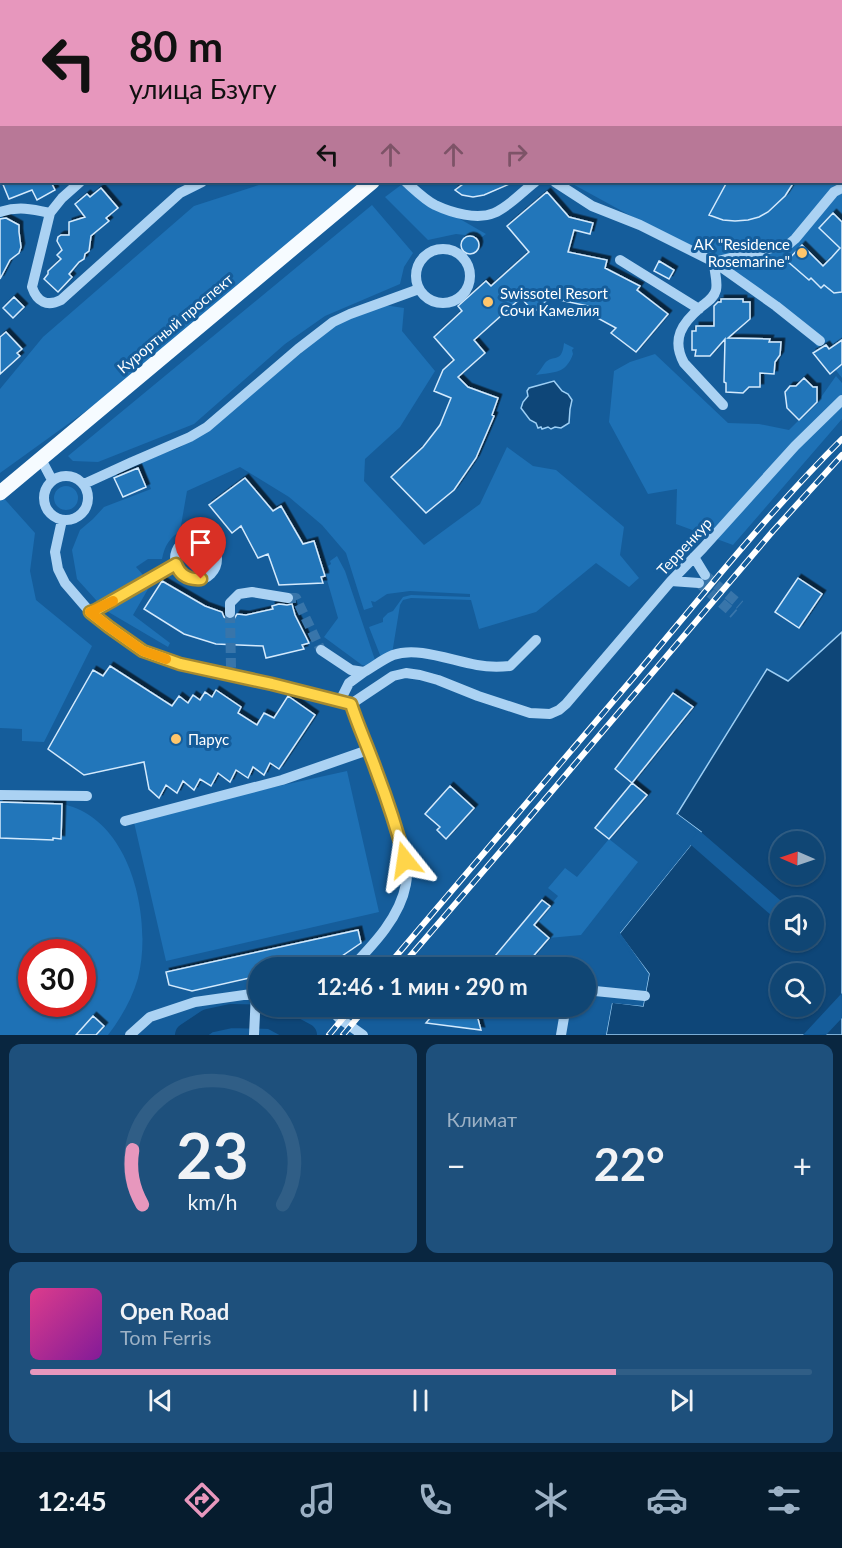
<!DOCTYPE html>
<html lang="ru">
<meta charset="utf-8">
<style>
:root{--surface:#104674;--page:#1e507c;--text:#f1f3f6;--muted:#9cb1c5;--line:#305e86;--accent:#e797bd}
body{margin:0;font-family:Lato,sans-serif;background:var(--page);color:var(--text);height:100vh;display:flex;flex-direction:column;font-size:22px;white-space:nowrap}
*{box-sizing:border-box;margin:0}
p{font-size:20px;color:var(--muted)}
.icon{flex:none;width:33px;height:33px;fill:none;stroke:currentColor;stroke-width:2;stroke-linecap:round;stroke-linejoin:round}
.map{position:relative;height:1035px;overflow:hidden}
.side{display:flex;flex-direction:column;gap:9px;padding:9px;background:#092640;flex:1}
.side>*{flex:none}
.top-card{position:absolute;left:0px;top:0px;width:843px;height:183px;box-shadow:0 2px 4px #0004,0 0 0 2px var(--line);background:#e797bd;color:#111;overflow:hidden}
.needle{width:39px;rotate:272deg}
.controls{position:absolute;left:770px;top:831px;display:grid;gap:12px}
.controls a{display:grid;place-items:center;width:54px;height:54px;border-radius:50%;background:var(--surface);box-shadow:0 2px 4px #0004,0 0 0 2px var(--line);font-size:30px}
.speed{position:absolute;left:18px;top:939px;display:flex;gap:12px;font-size:30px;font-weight:700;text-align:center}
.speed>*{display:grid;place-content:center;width:78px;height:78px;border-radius:50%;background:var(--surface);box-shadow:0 2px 4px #0004,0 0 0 2px var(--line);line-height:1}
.speed .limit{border:9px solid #d22;background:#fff;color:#111}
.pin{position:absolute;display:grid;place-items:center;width:51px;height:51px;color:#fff;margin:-62px -26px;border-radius:50% 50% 50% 0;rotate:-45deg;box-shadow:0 0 6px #0007}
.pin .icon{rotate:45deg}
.me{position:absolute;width:66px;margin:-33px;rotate:345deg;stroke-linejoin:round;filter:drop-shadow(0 0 4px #0008)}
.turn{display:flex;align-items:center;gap:21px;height:126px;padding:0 30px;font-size:27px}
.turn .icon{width:78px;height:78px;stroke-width:2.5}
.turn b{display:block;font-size:42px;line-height:51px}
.lanes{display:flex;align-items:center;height:57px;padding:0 30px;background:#0003;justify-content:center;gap:30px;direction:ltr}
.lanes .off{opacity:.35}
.big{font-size:45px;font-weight:700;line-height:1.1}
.side .card{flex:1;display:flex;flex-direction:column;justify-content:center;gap:9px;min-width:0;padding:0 21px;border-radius:12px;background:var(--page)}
.side .dial{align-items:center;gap:0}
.dial svg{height:156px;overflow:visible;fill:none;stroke:var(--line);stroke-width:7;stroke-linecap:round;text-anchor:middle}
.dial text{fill:var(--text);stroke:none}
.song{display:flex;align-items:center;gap:18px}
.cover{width:72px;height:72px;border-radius:9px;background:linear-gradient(135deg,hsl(330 70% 55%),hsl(290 70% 35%))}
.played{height:6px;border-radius:3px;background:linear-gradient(90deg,var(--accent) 75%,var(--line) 75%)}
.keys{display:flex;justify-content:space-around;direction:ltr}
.heat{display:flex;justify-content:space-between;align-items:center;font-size:33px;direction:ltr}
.side .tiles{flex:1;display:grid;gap:9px;grid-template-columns:1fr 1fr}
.card:last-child{grid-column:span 2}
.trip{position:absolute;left:248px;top:957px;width:348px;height:60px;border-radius:30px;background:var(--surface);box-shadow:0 2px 4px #0004,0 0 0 2px var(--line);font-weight:700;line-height:60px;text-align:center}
.dock{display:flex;height:96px;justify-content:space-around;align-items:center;background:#061c2e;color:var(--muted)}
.dock .icon{width:42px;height:42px}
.dock .selected{color:var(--accent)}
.dock b{font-size:27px;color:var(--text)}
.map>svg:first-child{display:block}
</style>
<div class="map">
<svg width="842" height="1035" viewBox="0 0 842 1035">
<defs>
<filter id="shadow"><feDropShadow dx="3.5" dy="-3.5" stdDeviation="0" flood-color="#0009"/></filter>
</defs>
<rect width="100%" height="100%" fill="#155d9b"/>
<path fill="#1e71b5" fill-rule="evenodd" d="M842,11V378L811,339L724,267L569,182H842Z
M268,182H361L100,401L0,473V389L43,337L194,206Z
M401,185L486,234L482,237L456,234L428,240L385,197Z
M372,205L413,253L404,267L400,284L325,316L285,344L194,424L98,462L73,461L68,456Z
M384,305L404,308L402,331L435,371L400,427L365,459L364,481L424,545L480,504L507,447L533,466L556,470L624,527L620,555L639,578L629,587L596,563L536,612L479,629L471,600L411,598L403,600L400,605L392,654L382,660L369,627L383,622V618L388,613L393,611L403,597L411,595L470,597V594L410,591L387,594L375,602L371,601L373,607L364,610L346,553L322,525L289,497L240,467L187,491L180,531C169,539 165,545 162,559H148L136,567L151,584L133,615L170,643L168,647L105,610L77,579L72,550L80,530L93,519L104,507L151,489L141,461L179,448L208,429L349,314Z
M564,343L574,348L572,350L573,354C566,374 554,372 536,375C540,371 542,367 545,363C553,354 562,364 564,343Z
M655,354L728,423L759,424L789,430L819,400L836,376L842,383V419L733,545L676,524L677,489L648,494L609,422L614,371L630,362Z
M54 498a12 12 0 1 1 24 0a12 12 0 1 1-24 0Z
M0,494L35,533L30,571L36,600L92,646L44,742L22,741V729L0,728Z
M337,556L345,571L376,663L366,666L362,665L324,637L338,618L325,573L330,571L328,566L331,564L330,561Z
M347,771L379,912L166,961L133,818Z
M0,802C19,803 57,800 73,807C134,829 152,923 138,978C132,999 121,1018 108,1035H0ZM32,952H82V1004H32Z
M609,839L638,862L581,935L549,938L534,925L558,896L548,888L565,868L577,877Z"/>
<path fill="#0e4678" stroke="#9dcff5" stroke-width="1.5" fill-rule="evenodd" d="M554,381L562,391L568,394L572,400L570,409L569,423L561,428L555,427L551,429L548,427L542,429L541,427L538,428L536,423L530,420L521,408L523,402L528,396L527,391L529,388Z
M842,632V1035H606L612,1002L643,1006L649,974L619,934L701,832L677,814L767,669L788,681ZM780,842H813V874H780ZM780,908H813V940H780ZM780,974H813V1006H780Z"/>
<path fill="#155d9b" d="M677,814L701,832L788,907L780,908V923L691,845L620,933L649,974L643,1006L612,1003L606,1035H603L611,1000L640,1002L646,974L617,935V933L697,833L675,816Z
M842,993V1018L826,1035H803Z"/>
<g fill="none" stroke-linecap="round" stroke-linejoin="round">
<path stroke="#0e4678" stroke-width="24" d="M187,1035L208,1021L231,1016L271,1017L305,1035"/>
</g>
<path fill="#2476ba" stroke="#d3eafd" stroke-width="1.5" filter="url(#shadow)" d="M2,182H51L55,190L37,200L32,190L9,199Z
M466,182H514L484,195L473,197L462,195L455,190Z
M727,182H794L785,196L768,212L759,217L748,220L735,221L723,220L709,215Z
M101,188L118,208L106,218L109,221L91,236L89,251L85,254L84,259L79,262L69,274L72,277L58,292L44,279L48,274V271L61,259L57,255L62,250L57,241L58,237L61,235H69V222L85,217L75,204L87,194L90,197Z
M547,192L569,217L593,223L590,234L574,230L568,252L607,260L605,268L640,286L637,290L668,314L636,352L611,333L616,328L590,314L593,307L550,298L534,312L521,298L474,340L485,353L458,377L468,387L498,398L492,415L494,416L476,458L454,490L426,513L391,477L423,447L440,425L451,398L434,391L443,370L454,360L434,337L462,311L458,306L486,281L491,286L529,252L507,226Z
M833,213L842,222V292L834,293L824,285L821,288L811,278L809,280L787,261L802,245L823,266L832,257L840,248L819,228Z
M6,218L19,225V232L21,247L19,253L10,260L0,279V219Z
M461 245a9 9 0 1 1 18 0a9 9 0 1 1-18 0Z
M659,261L674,270L669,279L654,271Z
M14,297L24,307L13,318L3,308Z
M721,299H743V302H750V319L728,338L770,339L769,342H781L780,355L775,362L774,374L760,373V387H749L743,393L726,392V383L724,382L725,339L710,356H695L696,350H692V331H696V326H714V306L718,302H721Z
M6,332L22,349L17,353L20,356L0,374V337Z
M842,340V364L830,374L813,353L826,345L829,349Z
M804,378L813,387H817V402L799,420L787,408L785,392L790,386H796Z
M138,468L146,487L123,497L114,478Z
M245,478L273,511L281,506L303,544L314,541L325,576L321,577L323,583L279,585L268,554L258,558L241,526L232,533L209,505Z
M798,578L822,594L799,628L775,612Z
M162,581L205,606L222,612L224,617L229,620L234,619L237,614L246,615L273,609L272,606L279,604L287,605L292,604L295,615L309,643L302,645L304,649L266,658L263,646L216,644L184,634L144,609Z
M110,666L172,706L179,696L188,703L193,695L200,700L205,692L212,697L216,690L241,707L238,713L257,725L264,713L274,718L288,696L315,715L279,769L270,763L264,775L253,767L248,778L236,770L230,782L218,773L211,786L200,779L194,790L183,781L177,793L166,785L159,798L149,789L144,762L84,775L48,749L93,670L103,676Z
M673,693L693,707L632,783L615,769Z
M632,783L647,795L609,839L595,828Z
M450,786L474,808L446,839L437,830L440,827L425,814Z
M0,802L62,804L61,839L53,838V840L0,838Z
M542,900L550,906L534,925L549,938L523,968H485Z
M358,930L361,943L339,958L295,968H258V976L192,991L169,985L166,972Z
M440,1006H489L478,1019L481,1030L426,1023Z
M93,1016L104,1026L96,1035H76Z"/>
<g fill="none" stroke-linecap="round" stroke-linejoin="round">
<path stroke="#3875aa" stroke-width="10" stroke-dasharray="10 5" stroke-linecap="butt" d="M705,575L740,605
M699,583L734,614
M288,598H296L321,650
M230,613L231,667L232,676"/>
<path stroke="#abd2f3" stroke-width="10" d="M48,0V2
M109,2L111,0
M394,2V0
M80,182L62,198L50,213L32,287C37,302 47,307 61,300L180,193L202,182
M406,182C415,190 425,200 435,205C452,213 477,220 494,213C510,206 522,192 535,182
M555,182L592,206L640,225L714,262C714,271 718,281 716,290C714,298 707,302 701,307C682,323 671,339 684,363L723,405
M0,212C18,206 32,209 50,213
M416 276a27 27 0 1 1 54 0a27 27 0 1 1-54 0Z
M620,260L699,309
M714,262L789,244L795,239L834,192L842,188
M714,262L776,306L820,341
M41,459L52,480
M44 498a22 22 0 1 1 44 0a22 22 0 1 1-44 0Z
M84,484L132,462L190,437L207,427L298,349L333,322L350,314L419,289
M62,520L55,552L58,569L65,583L90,612L109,627L143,651L180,665L272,684L351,704
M175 559a21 21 0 1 1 42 0a21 21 0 1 1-42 0Z
M694,557L705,575
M671,581L699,583
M90,612L96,610L176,564
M230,613V603L239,594L252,592L288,598
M321,650L351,670L364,672C373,667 383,659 393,655C418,646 452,661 477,665C488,667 499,667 510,666L536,640
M340,701L349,683L364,672
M351,704L393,676L406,673L420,675L438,680L478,696L530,713L550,714L559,710L566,704L671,581L703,548L795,446L842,400
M351,704C358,726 367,747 376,768C382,786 388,803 394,821C400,838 410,866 406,884C400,917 374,944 351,968
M0,795L87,796
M125,821L282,780L368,750
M585,990L645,996
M327,1006L339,1018L363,1035
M130,1035L150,1017L195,1002L258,993
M254,1035L256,993
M561,1035L566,1006"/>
<path stroke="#f6fbff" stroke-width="15" d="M579,2L581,0
M0,493L372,182"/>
<g stroke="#fff" stroke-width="6">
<path id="rail" d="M386,968C468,871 551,775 633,678C701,597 767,514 842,439
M400,968L524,824L773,531L842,455
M329,1035L353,1006
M343,1035L367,1006"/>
</g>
<use href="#rail" stroke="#155d9b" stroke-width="4" stroke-dasharray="11" stroke-linecap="butt"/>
</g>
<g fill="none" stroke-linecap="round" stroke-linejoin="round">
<g stroke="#a68a30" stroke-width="15">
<path id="route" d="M201,579C189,580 180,576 176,564L96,610L90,612L109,627L143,651L180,664L272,684L351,704C358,726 368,747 376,770C387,799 397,829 405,860"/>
</g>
<use href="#route" stroke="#ffd54a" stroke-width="10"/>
<path stroke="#f59e0b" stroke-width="10" d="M113,601L90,612L109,627L143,651L166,659"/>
</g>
<g fill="#ffc66c" stroke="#155d9b" stroke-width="2">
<circle cx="802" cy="253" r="6"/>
<circle cx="488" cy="302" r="6"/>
<circle cx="176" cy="739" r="6"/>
</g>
<g text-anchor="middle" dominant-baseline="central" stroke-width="6" stroke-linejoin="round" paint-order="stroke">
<g font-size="15" fill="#fff" stroke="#155d9b" text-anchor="start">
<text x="790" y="244" text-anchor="end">АК "Residence<tspan x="790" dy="17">Rosemarine"</tspan></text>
<text x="500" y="293">Swissotel Resort<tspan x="500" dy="17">Сочи Камелия</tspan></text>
<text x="188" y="739">Парус</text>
</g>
<g font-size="15" fill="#fff" stroke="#155d9b">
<text transform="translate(175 323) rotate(-40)">Курортный проспект</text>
<text transform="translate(684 546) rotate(-47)">Терренкур</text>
</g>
</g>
</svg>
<div class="controls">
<a><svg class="needle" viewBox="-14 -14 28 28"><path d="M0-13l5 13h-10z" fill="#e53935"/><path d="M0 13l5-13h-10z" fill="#9cb1c5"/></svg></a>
<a><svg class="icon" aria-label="sound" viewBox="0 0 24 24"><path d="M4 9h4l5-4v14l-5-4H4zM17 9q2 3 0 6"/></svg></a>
<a><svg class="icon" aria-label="search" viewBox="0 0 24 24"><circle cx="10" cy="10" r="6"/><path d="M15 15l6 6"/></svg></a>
</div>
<div class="speed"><div class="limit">30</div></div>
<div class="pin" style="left:201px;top:579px;background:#d93025"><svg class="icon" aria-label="arrive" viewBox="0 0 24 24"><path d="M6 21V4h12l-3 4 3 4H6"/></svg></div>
<svg class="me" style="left:405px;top:860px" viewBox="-20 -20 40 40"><path d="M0-17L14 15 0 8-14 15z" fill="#ffd54a" stroke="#fff" stroke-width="4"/></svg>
<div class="trip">12:46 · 1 мин · 290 m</div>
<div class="top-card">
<div class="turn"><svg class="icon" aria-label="left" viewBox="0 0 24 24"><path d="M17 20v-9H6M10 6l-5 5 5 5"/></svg><div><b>80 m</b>улица Бзугу</div></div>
<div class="lanes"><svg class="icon" aria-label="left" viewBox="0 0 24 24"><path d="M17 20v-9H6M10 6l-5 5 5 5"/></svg><svg class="icon off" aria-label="ahead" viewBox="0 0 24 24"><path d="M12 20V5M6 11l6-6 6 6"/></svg><svg class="icon off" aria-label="ahead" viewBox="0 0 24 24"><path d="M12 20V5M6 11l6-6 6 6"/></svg><svg class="icon off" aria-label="right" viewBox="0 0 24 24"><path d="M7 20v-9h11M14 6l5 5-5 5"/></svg></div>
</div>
</div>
<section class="side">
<div class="tiles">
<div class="card dial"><svg viewBox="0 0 100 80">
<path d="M14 69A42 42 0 1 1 86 69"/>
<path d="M14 69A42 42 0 0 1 9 41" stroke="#e797bd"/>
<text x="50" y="56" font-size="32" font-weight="700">23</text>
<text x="50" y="72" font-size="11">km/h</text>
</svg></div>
<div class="card"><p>Климат</p>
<div class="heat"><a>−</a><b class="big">22°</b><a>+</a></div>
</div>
<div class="card">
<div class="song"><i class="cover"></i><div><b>Open Road</b><p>Tom Ferris</p></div></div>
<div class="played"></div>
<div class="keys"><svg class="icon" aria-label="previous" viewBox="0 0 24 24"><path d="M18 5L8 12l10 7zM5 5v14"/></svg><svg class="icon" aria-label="pause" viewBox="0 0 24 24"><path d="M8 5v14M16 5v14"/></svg><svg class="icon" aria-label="next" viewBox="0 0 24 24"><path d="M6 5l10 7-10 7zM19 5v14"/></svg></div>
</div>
</div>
</section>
<nav class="dock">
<b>12:45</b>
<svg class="icon selected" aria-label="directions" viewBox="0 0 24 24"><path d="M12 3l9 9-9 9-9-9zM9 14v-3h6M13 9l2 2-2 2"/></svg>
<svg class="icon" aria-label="music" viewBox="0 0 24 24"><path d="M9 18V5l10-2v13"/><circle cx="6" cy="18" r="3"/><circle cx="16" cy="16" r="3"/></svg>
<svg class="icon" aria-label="phone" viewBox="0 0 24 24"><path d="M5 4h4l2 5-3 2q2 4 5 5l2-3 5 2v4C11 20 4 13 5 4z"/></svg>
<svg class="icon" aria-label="climate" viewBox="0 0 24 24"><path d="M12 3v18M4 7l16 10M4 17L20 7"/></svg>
<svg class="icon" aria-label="car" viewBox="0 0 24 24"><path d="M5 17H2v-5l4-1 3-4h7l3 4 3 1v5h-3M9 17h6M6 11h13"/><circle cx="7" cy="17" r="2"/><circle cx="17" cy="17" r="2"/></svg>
<svg class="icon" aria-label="filters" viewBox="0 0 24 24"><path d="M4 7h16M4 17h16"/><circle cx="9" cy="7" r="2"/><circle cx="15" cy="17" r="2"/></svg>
</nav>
